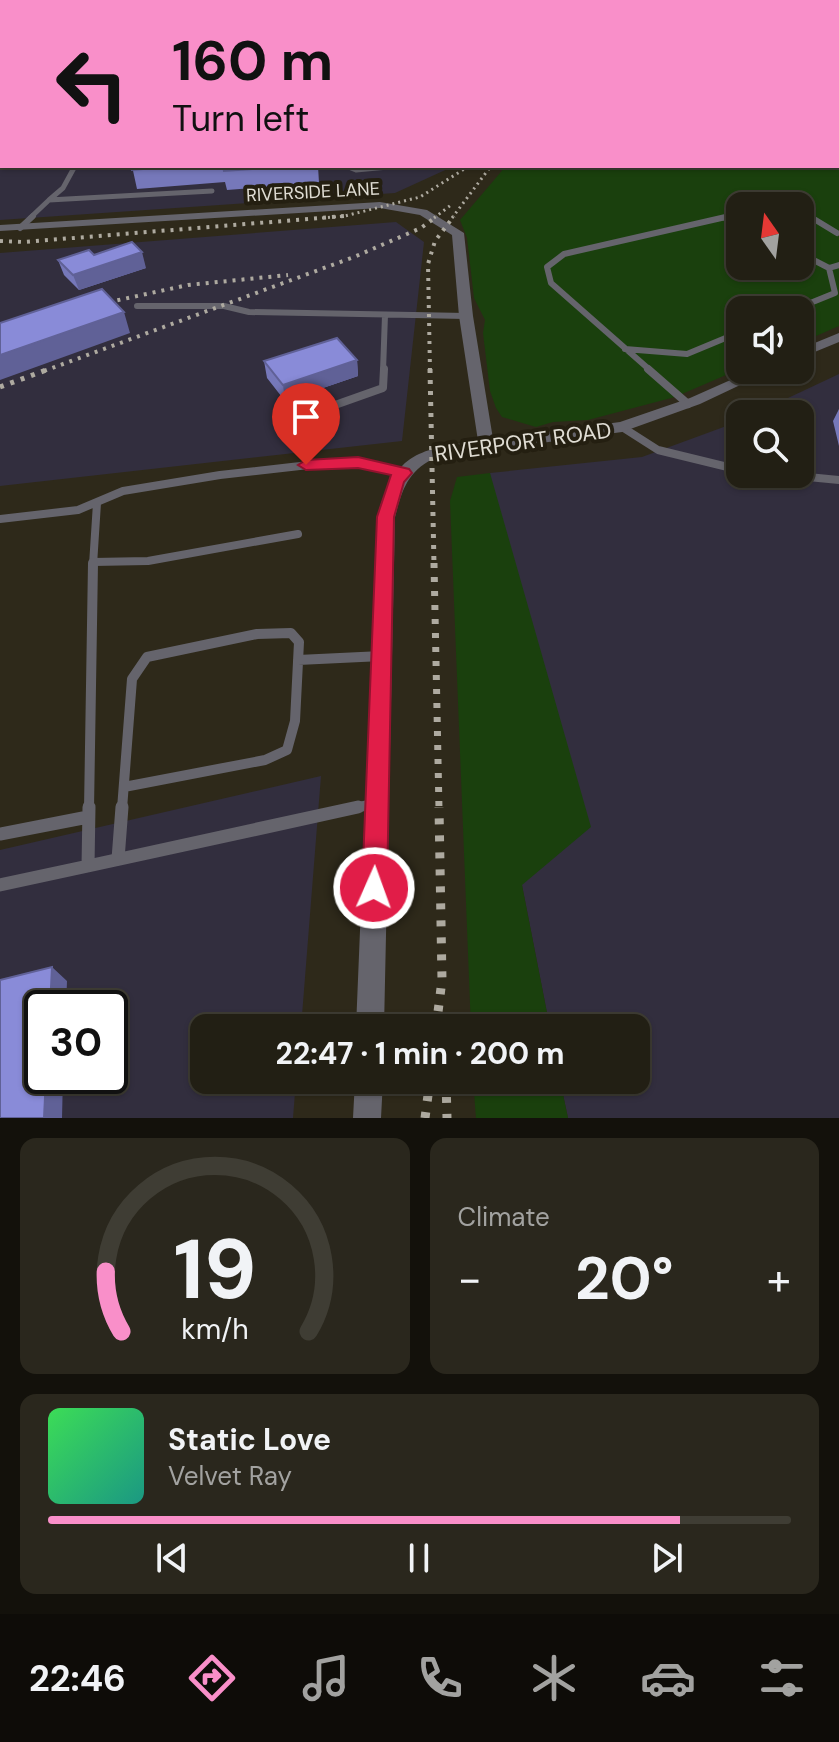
<!DOCTYPE html>
<meta charset="utf-8">
<style>
:root{--surface:#221f14;--page:#2a271d;--text:#f1f3f6;--muted:#a2a2a0;--line:#3f3d34;--accent:#f98fc9}
body{margin:0;font-family:"DM Sans",sans-serif;background:var(--page);color:var(--text);height:100vh;display:flex;flex-direction:column;font-size:30px;white-space:nowrap}
*{box-sizing:border-box;margin:0}
p{font-size:26px;color:var(--muted)}
.icon{flex:none;width:44px;height:44px;fill:none;stroke:currentColor;stroke-width:2;stroke-linecap:round;stroke-linejoin:round}
.map{position:relative;height:1118px;overflow:hidden}
.sheet{display:flex;flex-direction:column;gap:20px;padding:20px;background:#13110b;flex:1}
.sheet>*{flex:none}
.banner{position:absolute;left:0px;top:0px;width:840px;height:168px;box-shadow:0 2px 6px #0004,0 0 0 2px var(--line);background:#f98fc9;color:#111;overflow:hidden}
.needle{width:52px;rotate:346deg}
.fabs{position:absolute;left:726px;top:192px;display:grid;gap:16px}
.fabs a{display:grid;place-items:center;width:88px;height:88px;border-radius:16px;background:var(--surface);box-shadow:0 2px 6px #0004,0 0 0 2px var(--line);font-size:40px}
.speed{position:absolute;left:24px;top:990px;display:flex;gap:16px;font-size:40px;font-weight:700;text-align:center}
.speed>*{display:grid;place-content:center;width:104px;height:104px;border-radius:50%;background:var(--surface);box-shadow:0 2px 6px #0004,0 0 0 2px var(--line);line-height:1}
.speed .limit{border:4px solid #111;border-radius:12px;background:#fff;color:#111}
.pin{position:absolute;display:grid;place-items:center;width:68px;height:68px;color:#fff;margin:-82px -34px;border-radius:50% 50% 50% 0;rotate:-45deg;box-shadow:0 0 8px #0007}
.pin .icon{rotate:45deg}
.me{position:absolute;width:88px;margin:-44px;rotate:2deg;stroke-linejoin:round;filter:drop-shadow(0 0 6px #0008)}
.turn{display:flex;align-items:center;gap:28px;height:168px;padding:0 40px;font-size:36px}
.turn .icon{width:104px;height:104px;stroke-width:2.5}
.turn b{display:block;font-size:56px;line-height:68px}
.big{font-size:60px;font-weight:700;line-height:1.1}
.sheet .card{flex:1;display:flex;flex-direction:column;justify-content:center;gap:12px;min-width:0;padding:0 28px;border-radius:16px;background:var(--page)}
.sheet .dial{align-items:center;gap:0}
.dial svg{height:208px;overflow:visible;fill:none;stroke:var(--line);stroke-width:7;stroke-linecap:round;text-anchor:middle}
.dial text{fill:var(--text);stroke:none}
.song{display:flex;align-items:center;gap:24px}
.cover{width:96px;height:96px;border-radius:12px;background:linear-gradient(135deg,hsl(130 70% 55%),hsl(170 70% 35%))}
.played{height:8px;border-radius:4px;background:linear-gradient(90deg,var(--accent) 85%,var(--line) 85%)}
.keys{display:flex;justify-content:space-around;direction:ltr}
.heat{display:flex;justify-content:space-between;align-items:center;font-size:44px;direction:ltr}
.sheet .tiles{flex:1;display:grid;gap:20px;grid-template-columns:1fr 1fr}
.card:last-child{grid-column:span 2}
.trip{position:absolute;left:190px;top:1014px;width:460px;height:80px;border-radius:16px;background:var(--surface);box-shadow:0 2px 6px #0004,0 0 0 2px var(--line);font-weight:700;line-height:80px;text-align:center}
.dock{display:flex;height:128px;justify-content:space-around;align-items:center;background:#0e0c08;color:var(--muted)}
.dock .icon{width:56px;height:56px}
.dock .current{color:var(--accent)}
.dock b{font-size:36px;color:var(--text)}
.map>svg:first-child{display:block}
</style>
<div class="map">
<svg width="839" height="1118" viewBox="0 0 839 1118">
<rect width="100%" height="100%" fill="#2e291a"/>
<path fill="#322e3e" fill-rule="evenodd" d="M0,152L2,166H454L395,193L0,220Z
M396,222L424,242L402,441L0,486V253Z
M839,374V1118H568L560,1080H636V1028H550L522,885L490,473L642,457L740,421V474H800V414H754Z
M321,776L301,1028H204V1080H296L293,1118H0V850ZM42,1008H110V1076H42Z"/>
<path fill="#1a400d" fill-rule="evenodd" d="M839,83V326L800,343V310H740V369L675,397L588,420L553,422L536,427L502,417L496,408L490,391L483,333L485,320L474,298L467,238L460,220L506,166H838ZM740,206H800V266H740Z
M490,473L591,827L522,885L550,1028H471L450,501L457,477Z
M473,1080H560L568,1118H476Z"/>
<g fill="none" stroke-linecap="round" stroke-linejoin="round">
<path stroke="#65646c" stroke-width="4" d="M616,0L620,2
M225,2H297
M660,2L704,0"/>
<path stroke="#65646c" stroke-width="5" d="M346,166L356,170L399,166
M49,200L63,188L75,166
M751,206H783
M800,210L813,218
M30,218L49,200L212,191
M722,218H734"/>
<path stroke="#65646c" stroke-width="6" d="M809,216L837,233
M20,228L33,216
M800,253L829,268L839,265
M137,306H224L249,312L466,316
M793,310L835,293L829,268
M625,349L687,354L740,332
M383,371L385,315
M651,371L551,283L547,267L564,254L730,216L740,221"/>
<path stroke="#65646c" stroke-width="8" d="M648,369L688,404
M304,416L383,388L384,369
M622,427L658,450L740,470
M777,474L839,480
M0,519L78,510L123,491L220,475L335,462H358L404,473
M93,562L148,561L298,534
M93,565L97,503"/>
<path stroke="#65646c" stroke-width="10" d="M298,660L382,656
M89,809L93,563
M122,809L132,679L147,657L257,634L291,633L299,642L295,721L287,750L265,760L124,787
M349,809L374,804"/>
<path stroke="#65646c" stroke-width="13" d="M0,834L88,817
M118,859L122,807
M88,866L358,807
M0,885L88,866L89,807"/>
<path fill="#65646c" fill-rule="evenodd" d="M793,0H835L790,2Z
M380,202L427,210L464,233L473,316L493,439L620,422L690,398L753,370H772L700,404L622,432L437,457C409,469 402,489 395,517L384,1028H356L377,517C395,454 417,449 478,441L459,316L452,235L420,215L380,208L0,231V225Z
M839,333V342L800,358V349Z
M355,1080H383L381,1118H353Z"/>
<path stroke="#aeaaa0" stroke-width="3" stroke-dasharray="2 4" stroke-linecap="butt" d="M322,218L345,216L420,197L469,166
M434,218L451,205
M452,218L491,166"/>
<path stroke="#aeaaa0" stroke-width="4" stroke-dasharray="3 6" stroke-linecap="butt" d="M0,241L24,242L345,216
M91,306L188,285L288,275
M44,371L354,257L421,228L437,216
M430,371L428,264L435,241L454,216"/>
<path stroke="#aeaaa0" stroke-width="5" stroke-dasharray="4 7" stroke-linecap="butt" d="M430,369L434,565
M0,387L49,369"/>
<path stroke="#aeaaa0" stroke-width="7" stroke-dasharray="5 9" stroke-linecap="butt" d="M434,563L439,809"/>
<path stroke="#aeaaa0" stroke-width="9" stroke-dasharray="6 11" stroke-linecap="butt" d="M436,1028L442,980L439,807
M446,1080L447,1118
M425,1118L430,1080"/>
</g>
<path fill="#7678ba" d="M627,0H665L629,2Z
M132,166H318L319,183L227,190L225,182L137,189Z
M94,255L146,268L79,290L64,275L58,260Z
M357,360L358,376L285,401L267,378L264,361Z
M839,409V446L833,421Z"/>
<path fill="#606197" d="M142,252L146,268L79,290L73,275Z
M124,312L130,333L0,380V355Z
M357,360L358,376L285,401L283,385Z
M52,967L67,981L66,1008H50Z
M46,1076H63L62,1118H44Z"/>
<path fill="#898bd8" stroke="#606197" stroke-width="2" d="M818,0H839V7L838,2H821Z
M132,166H180L132,170Z
M223,166H292L224,171Z
M132,242L142,252L73,275L58,260L89,250L94,255Z
M102,289L124,312L0,355V323Z
M337,338L357,360L283,385L264,361Z
M52,967L50,1008H42V1076H46L44,1118H0V980Z"/>
<path fill="#e11d48" stroke="#92132f" stroke-width="2" d="M358,457L409,469L412,473L404,482L394,517L387,888L383,896L374,900L365,896L362,888L377,517L391,475L358,468L306,470L298,465L306,460Z"/>
<g text-anchor="middle" dominant-baseline="central" stroke-width="8" stroke-linejoin="round" paint-order="stroke">
<g font-size="18" fill="#e0ddd4" stroke="#241f11">
<text transform="translate(313 192) rotate(-3)">RIVERSIDE LANE</text>
</g>
<g font-size="22" fill="#e0ddd4" stroke="#241f11">
<text transform="translate(523 442) rotate(-8)">RIVERPORT ROAD</text>
</g>
</g>
</svg>
<div class="fabs">
<a><svg class="needle" viewBox="-14 -14 28 28"><path d="M0-13l5 13h-10z" fill="#e53935"/><path d="M0 13l5-13h-10z" fill="#a2a2a0"/></svg></a>
<a><svg class="icon" aria-label="sound" viewBox="0 0 24 24"><path d="M4 9h4l5-4v14l-5-4H4zM17 9q2 3 0 6"/></svg></a>
<a><svg class="icon" aria-label="search" viewBox="0 0 24 24"><circle cx="10" cy="10" r="6"/><path d="M15 15l6 6"/></svg></a>
</div>
<div class="speed"><div class="limit">30</div></div>
<div class="pin" style="left:306px;top:465px;background:#d93025"><svg class="icon" aria-label="arrive" viewBox="0 0 24 24"><path d="M6 21V4h12l-3 4 3 4H6"/></svg></div>
<svg class="me" style="left:374px;top:888px" viewBox="-20 -20 40 40"><circle r="17" fill="#e11d48" stroke="#fff" stroke-width="3"/><path d="M0-11L8 9 0 5-8 9z" fill="#fff"/></svg>
<div class="trip">22:47 · 1 min · 200 m</div>
<div class="banner">
<div class="turn"><svg class="icon" aria-label="left" viewBox="0 0 24 24"><path d="M17 20v-9H6M10 6l-5 5 5 5"/></svg><div><b>160 m</b>Turn left</div></div>
</div>
</div>
<section class="sheet">
<div class="tiles">
<div class="card dial"><svg viewBox="0 0 100 80">
<path d="M14 69A42 42 0 1 1 86 69"/>
<path d="M14 69A42 42 0 0 1 8 46" stroke="#f98fc9"/>
<text x="50" y="56" font-size="32" font-weight="700">19</text>
<text x="50" y="72" font-size="11">km/h</text>
</svg></div>
<div class="card"><p>Climate</p>
<div class="heat"><a>−</a><b class="big">20°</b><a>+</a></div>
</div>
<div class="card">
<div class="song"><i class="cover"></i><div><b>Static Love</b><p>Velvet Ray</p></div></div>
<div class="played"></div>
<div class="keys"><svg class="icon" aria-label="previous" viewBox="0 0 24 24"><path d="M18 5L8 12l10 7zM5 5v14"/></svg><svg class="icon" aria-label="pause" viewBox="0 0 24 24"><path d="M8 5v14M16 5v14"/></svg><svg class="icon" aria-label="next" viewBox="0 0 24 24"><path d="M6 5l10 7-10 7zM19 5v14"/></svg></div>
</div>
</div>
</section>
<nav class="dock">
<b>22:46</b>
<svg class="icon current" aria-label="directions" viewBox="0 0 24 24"><path d="M12 3l9 9-9 9-9-9zM9 14v-3h6M13 9l2 2-2 2"/></svg>
<svg class="icon" aria-label="music" viewBox="0 0 24 24"><path d="M9 18V5l10-2v13"/><circle cx="6" cy="18" r="3"/><circle cx="16" cy="16" r="3"/></svg>
<svg class="icon" aria-label="phone" viewBox="0 0 24 24"><path d="M5 4h4l2 5-3 2q2 4 5 5l2-3 5 2v4C11 20 4 13 5 4z"/></svg>
<svg class="icon" aria-label="climate" viewBox="0 0 24 24"><path d="M12 3v18M4 7l16 10M4 17L20 7"/></svg>
<svg class="icon" aria-label="car" viewBox="0 0 24 24"><path d="M5 17H2v-5l4-1 3-4h7l3 4 3 1v5h-3M9 17h6M6 11h13"/><circle cx="7" cy="17" r="2"/><circle cx="17" cy="17" r="2"/></svg>
<svg class="icon" aria-label="filters" viewBox="0 0 24 24"><path d="M4 7h16M4 17h16"/><circle cx="9" cy="7" r="2"/><circle cx="15" cy="17" r="2"/></svg>
</nav>
